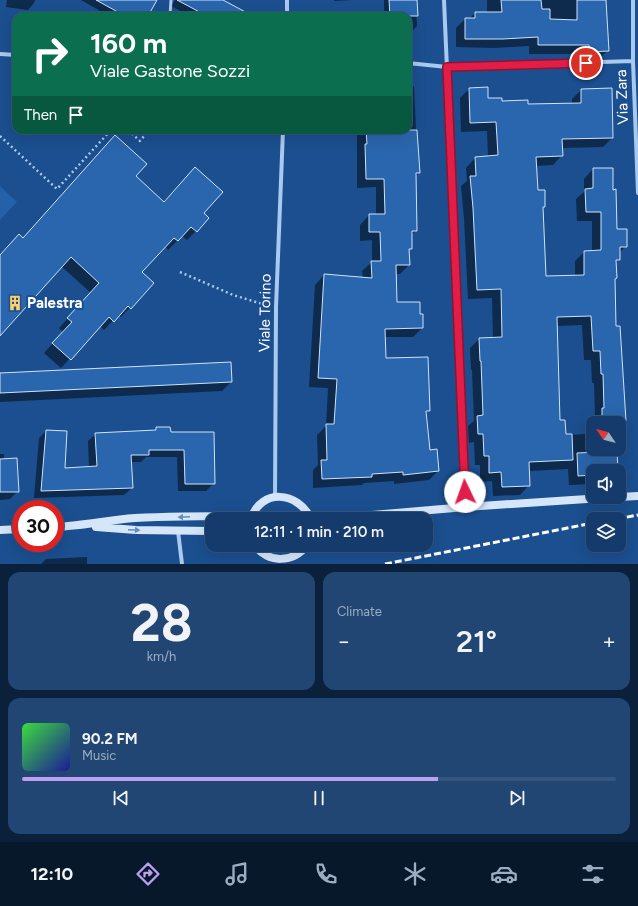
<!DOCTYPE html>
<meta charset="utf-8">
<style>
:root{--surface:#143b6b;--page:#214673;--text:#f1f3f6;--muted:#9dadc1;--line:#33557e;--accent:#bca0f2}
body{margin:0;font-family:Figtree,sans-serif;background:var(--page);color:var(--text);height:100vh;display:flex;flex-direction:column;font-size:15px;white-space:nowrap}
*{box-sizing:border-box;margin:0}
p{font-size:13px;color:var(--muted)}
.icon{flex:none;width:22px;height:22px;fill:none;stroke:currentColor;stroke-width:2;stroke-linecap:round;stroke-linejoin:round}
.map{position:relative;height:564px;overflow:hidden}
.drawer{display:flex;flex-direction:column;gap:8px;padding:8px;background:#0b203b;flex:1}
.drawer>*{flex:none}
.banner{position:absolute;left:12px;top:12px;width:400px;height:122px;border-radius:12px;box-shadow:0 4px 16px #0002,0 0 0 1px var(--line);background:#0b6e4f;color:#fff;overflow:hidden}
.needle{width:26px;rotate:305deg}
.fabs{position:absolute;left:586px;top:416px;display:grid;gap:8px}
.fabs a{display:grid;place-items:center;width:40px;height:40px;border-radius:8px;background:var(--surface);box-shadow:0 4px 16px #0002,0 0 0 1px var(--line);font-size:20px}
.speed{position:absolute;left:12px;top:500px;display:flex;gap:8px;font-size:20px;font-weight:700;text-align:center}
.speed>*{display:grid;place-content:center;width:52px;height:52px;border-radius:50%;background:var(--surface);box-shadow:0 4px 16px #0002,0 0 0 1px var(--line);line-height:1}
.speed .limit{border:6px solid #d22;background:#fff;color:#111}
.pin{position:absolute;display:grid;place-items:center;width:34px;height:34px;color:#fff;margin:-17px;border:2px solid #fff;border-radius:50%;box-shadow:0 1px 4px #0007}
.me{position:absolute;width:44px;margin:-22px;rotate:357deg;stroke-linejoin:round;filter:drop-shadow(0 0 3px #0008)}
.turn{display:flex;align-items:center;gap:14px;height:84px;padding:0 12px;font-size:18px}
.turn .icon{width:52px;height:52px;stroke-width:2.5}
.turn b{display:block;font-size:28px;line-height:34px}
.then{display:flex;align-items:center;height:38px;padding:0 12px;background:#0003;gap:8px;font-size:15px}
.big{font-size:30px;font-weight:600;line-height:1.1}
.drawer .card{flex:1;display:flex;flex-direction:column;justify-content:center;gap:6px;min-width:0;padding:0 14px;border-radius:12px;background:var(--page)}
.drawer .dial{align-items:center;gap:0}
.dial b{font-size:52px;line-height:1}
.song{display:flex;align-items:center;gap:12px}
.cover{width:48px;height:48px;border-radius:6px;background:linear-gradient(135deg,hsl(120 70% 55%),hsl(240 70% 35%))}
.played{height:4px;border-radius:2px;background:linear-gradient(90deg,var(--accent) 70%,var(--line) 70%)}
.keys{display:flex;justify-content:space-around;direction:ltr}
.heat{display:flex;justify-content:space-between;align-items:center;font-size:22px;direction:ltr}
.drawer .tiles{flex:1;display:grid;gap:8px;grid-template-columns:1fr 1fr}
.card:last-child{grid-column:span 2}
.trip{position:absolute;left:205px;top:512px;width:228px;height:40px;border-radius:12px;background:var(--surface);box-shadow:0 4px 16px #0002,0 0 0 1px var(--line);font-weight:600;line-height:40px;text-align:center}
.dock{display:flex;height:64px;justify-content:space-around;align-items:center;background:#08182b;color:var(--muted)}
.dock .icon{width:28px;height:28px}
.dock .active{color:var(--accent)}
.dock b{font-size:18px;color:var(--text)}
.map>svg:first-child{display:block}
</style>
<div class="map">
<svg width="638" height="564" viewBox="0 0 638 564">
<rect width="100%" height="100%" fill="#1b4f8f"/>
<path fill="#2461a8" d="M0,186L17,202L0,220Z"/>
<path fill="#0007" fill-rule="evenodd" d="M7,0H35L34,3L28,10L6,7Z
M81,0H145L147,16H109Z
M175,0H221L233,16H190L171,6Z
M334,0H352L334,1Z
M384,0H416L417,26L411,32H408V16H384Z
M487,0H605L608,50L599,59L581,60V54H529V46L494,48L456,47V28L465,19H469L475,13H487Z
M408,86H414L417,153L419,173L415,177L416,230L411,236V248L408,251L409,265L400,274H395L396,303L419,315L422,328L413,337H384L385,359L429,411L425,414L429,451L438,471L429,480L394,484V481L364,483L362,485L313,488V470L318,465L317,435L326,426L328,388L309,387L315,285L324,275L363,278L362,271L372,262V240L360,241V225L369,215H376V187L357,188V130H408Z
M469,89L487,99L527,105L572,104V99L581,90L612,138L603,147L562,148V155L553,165L535,166L537,191L544,207L542,209L545,277L575,276V261L584,252L592,251V221H577L576,199L584,192V179L593,169H612V191L616,230L626,246L619,253V260L615,263L614,280L615,327L625,421L622,424V435L619,438V423H593V449H616L617,471H593V484L569,485L568,469L529,471V485L520,495L493,496L492,481L480,482V465H475L474,442L469,443L468,426L474,421L472,370H471L470,348L479,339L493,338L492,298L468,299L464,218L461,186L467,181L466,168L475,158L488,157L487,131L461,132L460,98ZM582,325L584,360H591L592,383H594L595,416L593,418V424L585,432V434L565,435L559,421L556,326Z
M106,146L134,176L163,202L186,178L202,213L196,231L187,240L182,236L168,250L165,246L141,272L153,283L121,317L118,315L104,330L100,326L61,368L44,353L63,332L59,328L91,293L61,266L0,334V255L19,235L22,239Z
M0,374L231,382L222,391L0,402Z
M157,428L170,433L214,483L206,491H178L177,457H146L141,462H131L132,488L124,495L34,498L39,438L46,431L64,469L89,468L88,441L96,434L153,431Z
M0,454H4V460L18,491L10,499L0,500Z
M87,557V564H41L46,559Z"/>
<path fill="#2a66ad" stroke="#cfe3fa" d="M96,0H157L148,16H125Z
M177,0H223L253,16H207Z
M389,0H417L418,16H390Z
M501,0H541L542,9H550V19L577,20V0H606L609,51L589,52V45H538V37L503,39H465V18H475V12H502Z
M488,87V98H502V101L528,100V104L581,103V89L612,88L613,138L562,139L563,156L536,157L538,190H545V207H543L546,276L584,275V251L601,250V212H586L585,189L593,188V168H613V190L616,189L617,229H627V247H620V260H616L617,278L615,279L616,326H620L626,421L623,422V423H602V408H604L603,374H601L600,351H593L591,316L557,317L560,420H565L566,434H572L573,460L529,462L530,486L502,487L501,472L489,473V456H484L483,434H478L477,416L483,415L481,361H480L479,338L502,337L501,289L477,290L473,208L470,176H476L475,157L498,155L496,122L470,123L469,88Z
M366,130H417L420,173H416L417,231H412V249H409L410,265H396L397,302H420V314H423V328L385,329L386,358L428,357L430,411H426L430,450L437,449L439,471L403,475V472L372,474V477L322,479L321,460H327L326,424H334L337,379L318,378L324,274L372,278L371,261H381L380,232H369V214H385L384,179H366L365,144H367Z
M115,135L147,164L136,176L164,202L195,167L223,192L204,213L209,218L197,232L191,227L178,241L174,238L142,272L154,283L131,309L128,306L114,322L109,317L71,360L52,343L72,322L67,318L99,283L71,257L0,336V255L19,234L23,238Z
M231,362L232,382L0,393V373Z
M156,427H170L171,432H214L215,484H185L184,450H149V455H131L133,488L41,491L46,430L67,431L65,468L97,466L95,433L156,430Z
M617,451L618,471H593V475L578,476L577,453Z
M17,458L19,492H0V459Z"/>
<g fill="none" stroke-linecap="round" stroke-linejoin="round">
<path stroke="#a9c9ee" stroke-width="2.5" stroke-dasharray="2 3" stroke-linecap="butt" d="M128,130L140,141L149,130
M0,136L57,189L111,130
M180,272L233,295L266,305"/>
<path stroke="#a9c9ee" stroke-width="3" d="M170,16L171,0"/>
<path stroke="#a9c9ee" stroke-width="4" d="M444,0L466,507
M633,0V61L638,193
M287,16V0
M0,54L16,55
M408,63L447,67L633,61
M275,497L276,307L283,130
M178,531L182,564"/>
<path stroke="#d6e6fa" stroke-width="8" d="M619,497L638,496
M251,519C261,488 298,491 311,519
M325,519L466,507L617,497
M55,527C82,526 108,520 135,518C173,516 213,516 251,516
M96,527L136,530L212,531
M0,530L21,529
M255,545C267,564 294,563 307,545"/>
<path stroke="#fff" stroke-width="3" stroke-dasharray="7 3" stroke-linecap="butt" d="M617,519L638,515
M385,564L593,523"/>
</g>
<defs><path id="oneway-solid" d="M-6-.8H1V-3.2L6.5 0L1 3.2V.8H-6Z"/></defs>
<g fill="#668bba">
<use href="#oneway-solid" transform="translate(184 517) rotate(178)"/>
<use href="#oneway-solid" transform="translate(134 530) rotate(3)"/>
</g>
<g fill="none" stroke-linecap="round" stroke-linejoin="round">
<g stroke="#92132f" stroke-width="10">
<path id="route" d="M465,492L447,67L586,63"/>
</g>
<use href="#route" stroke="#e11d48" stroke-width="7"/>
</g>
<defs>
<g id="building-bare" transform="scale(1.2)"><path d="M-4-6H4V6H1V3H-1V6H-4ZM-2.5-4.3h1.7v1.8h-1.7ZM.8-4.3h1.7v1.8H.8ZM-2.5-1h1.7V.8h-1.7ZM.8-1h1.7V.8H.8Z" fill="#ffd166" stroke="#1b4f8f" stroke-width="2.5" paint-order="stroke"/></g>
</defs>
<g fill-rule="evenodd">
<use href="#building-bare" x="15" y="303"/>
</g>
<g text-anchor="middle" dominant-baseline="central" stroke-width="4" stroke-linejoin="round" paint-order="stroke">
<g font-size="15" fill="#fff" stroke="#1b4f8f">
<text transform="translate(622 97) rotate(-92)">Via Zara</text>
<text transform="translate(265 313) rotate(-89)">Viale Torino</text>
</g>
<g font-size="15" font-weight="bold" fill="#fff" stroke="#1b4f8f" text-anchor="start">
<text x="27" y="303">Palestra</text>
</g>
</g>
</svg>
<div class="fabs">
<a><svg class="needle" viewBox="-14 -14 28 28"><path d="M0-13l5 13h-10z" fill="#e53935"/><path d="M0 13l5-13h-10z" fill="#9dadc1"/></svg></a>
<a><svg class="icon" aria-label="sound" viewBox="0 0 24 24"><path d="M4 9h4l5-4v14l-5-4H4zM17 9q2 3 0 6"/></svg></a>
<a><svg class="icon" aria-label="layers" viewBox="0 0 24 24"><path d="M12 4l9 5-9 5-9-5zM3 14l9 5 9-5"/></svg></a>
</div>
<div class="speed"><div class="limit">30</div></div>
<div class="pin" style="left:586px;top:63px;background:#d93025"><svg class="icon" aria-label="arrive" viewBox="0 0 24 24"><path d="M6 21V4h12l-3 4 3 4H6"/></svg></div>
<svg class="me" style="left:465px;top:492px" viewBox="-20 -20 40 40"><circle r="19" fill="#fff"/><path d="M0-13L10 11 0 6-10 11z" fill="#e11d48"/></svg>
<div class="trip">12:11 · 1 min · 210 m</div>
<div class="banner">
<div class="turn"><svg class="icon" aria-label="right" viewBox="0 0 24 24"><path d="M7 20v-9h11M14 6l5 5-5 5"/></svg><div><b>160 m</b>Viale Gastone Sozzi</div></div>
<div class="then">Then<svg class="icon" aria-label="arrive" viewBox="0 0 24 24"><path d="M6 21V4h12l-3 4 3 4H6"/></svg></div>
</div>
</div>
<section class="drawer">
<div class="tiles">
<div class="card dial"><b>28</b><p>km/h</p></div>
<div class="card"><p>Climate</p>
<div class="heat"><a>−</a><b class="big">21°</b><a>+</a></div>
</div>
<div class="card">
<div class="song"><i class="cover"></i><div><b>90.2 FM</b><p>Music</p></div></div>
<div class="played"></div>
<div class="keys"><svg class="icon" aria-label="previous" viewBox="0 0 24 24"><path d="M18 5L8 12l10 7zM5 5v14"/></svg><svg class="icon" aria-label="pause" viewBox="0 0 24 24"><path d="M8 5v14M16 5v14"/></svg><svg class="icon" aria-label="next" viewBox="0 0 24 24"><path d="M6 5l10 7-10 7zM19 5v14"/></svg></div>
</div>
</div>
</section>
<nav class="dock">
<b>12:10</b>
<svg class="icon active" aria-label="directions" viewBox="0 0 24 24"><path d="M12 3l9 9-9 9-9-9zM9 14v-3h6M13 9l2 2-2 2"/></svg>
<svg class="icon" aria-label="music" viewBox="0 0 24 24"><path d="M9 18V5l10-2v13"/><circle cx="6" cy="18" r="3"/><circle cx="16" cy="16" r="3"/></svg>
<svg class="icon" aria-label="phone" viewBox="0 0 24 24"><path d="M5 4h4l2 5-3 2q2 4 5 5l2-3 5 2v4C11 20 4 13 5 4z"/></svg>
<svg class="icon" aria-label="climate" viewBox="0 0 24 24"><path d="M12 3v18M4 7l16 10M4 17L20 7"/></svg>
<svg class="icon" aria-label="car" viewBox="0 0 24 24"><path d="M5 17H2v-5l4-1 3-4h7l3 4 3 1v5h-3M9 17h6M6 11h13"/><circle cx="7" cy="17" r="2"/><circle cx="17" cy="17" r="2"/></svg>
<svg class="icon" aria-label="filters" viewBox="0 0 24 24"><path d="M4 7h16M4 17h16"/><circle cx="9" cy="7" r="2"/><circle cx="15" cy="17" r="2"/></svg>
</nav>
